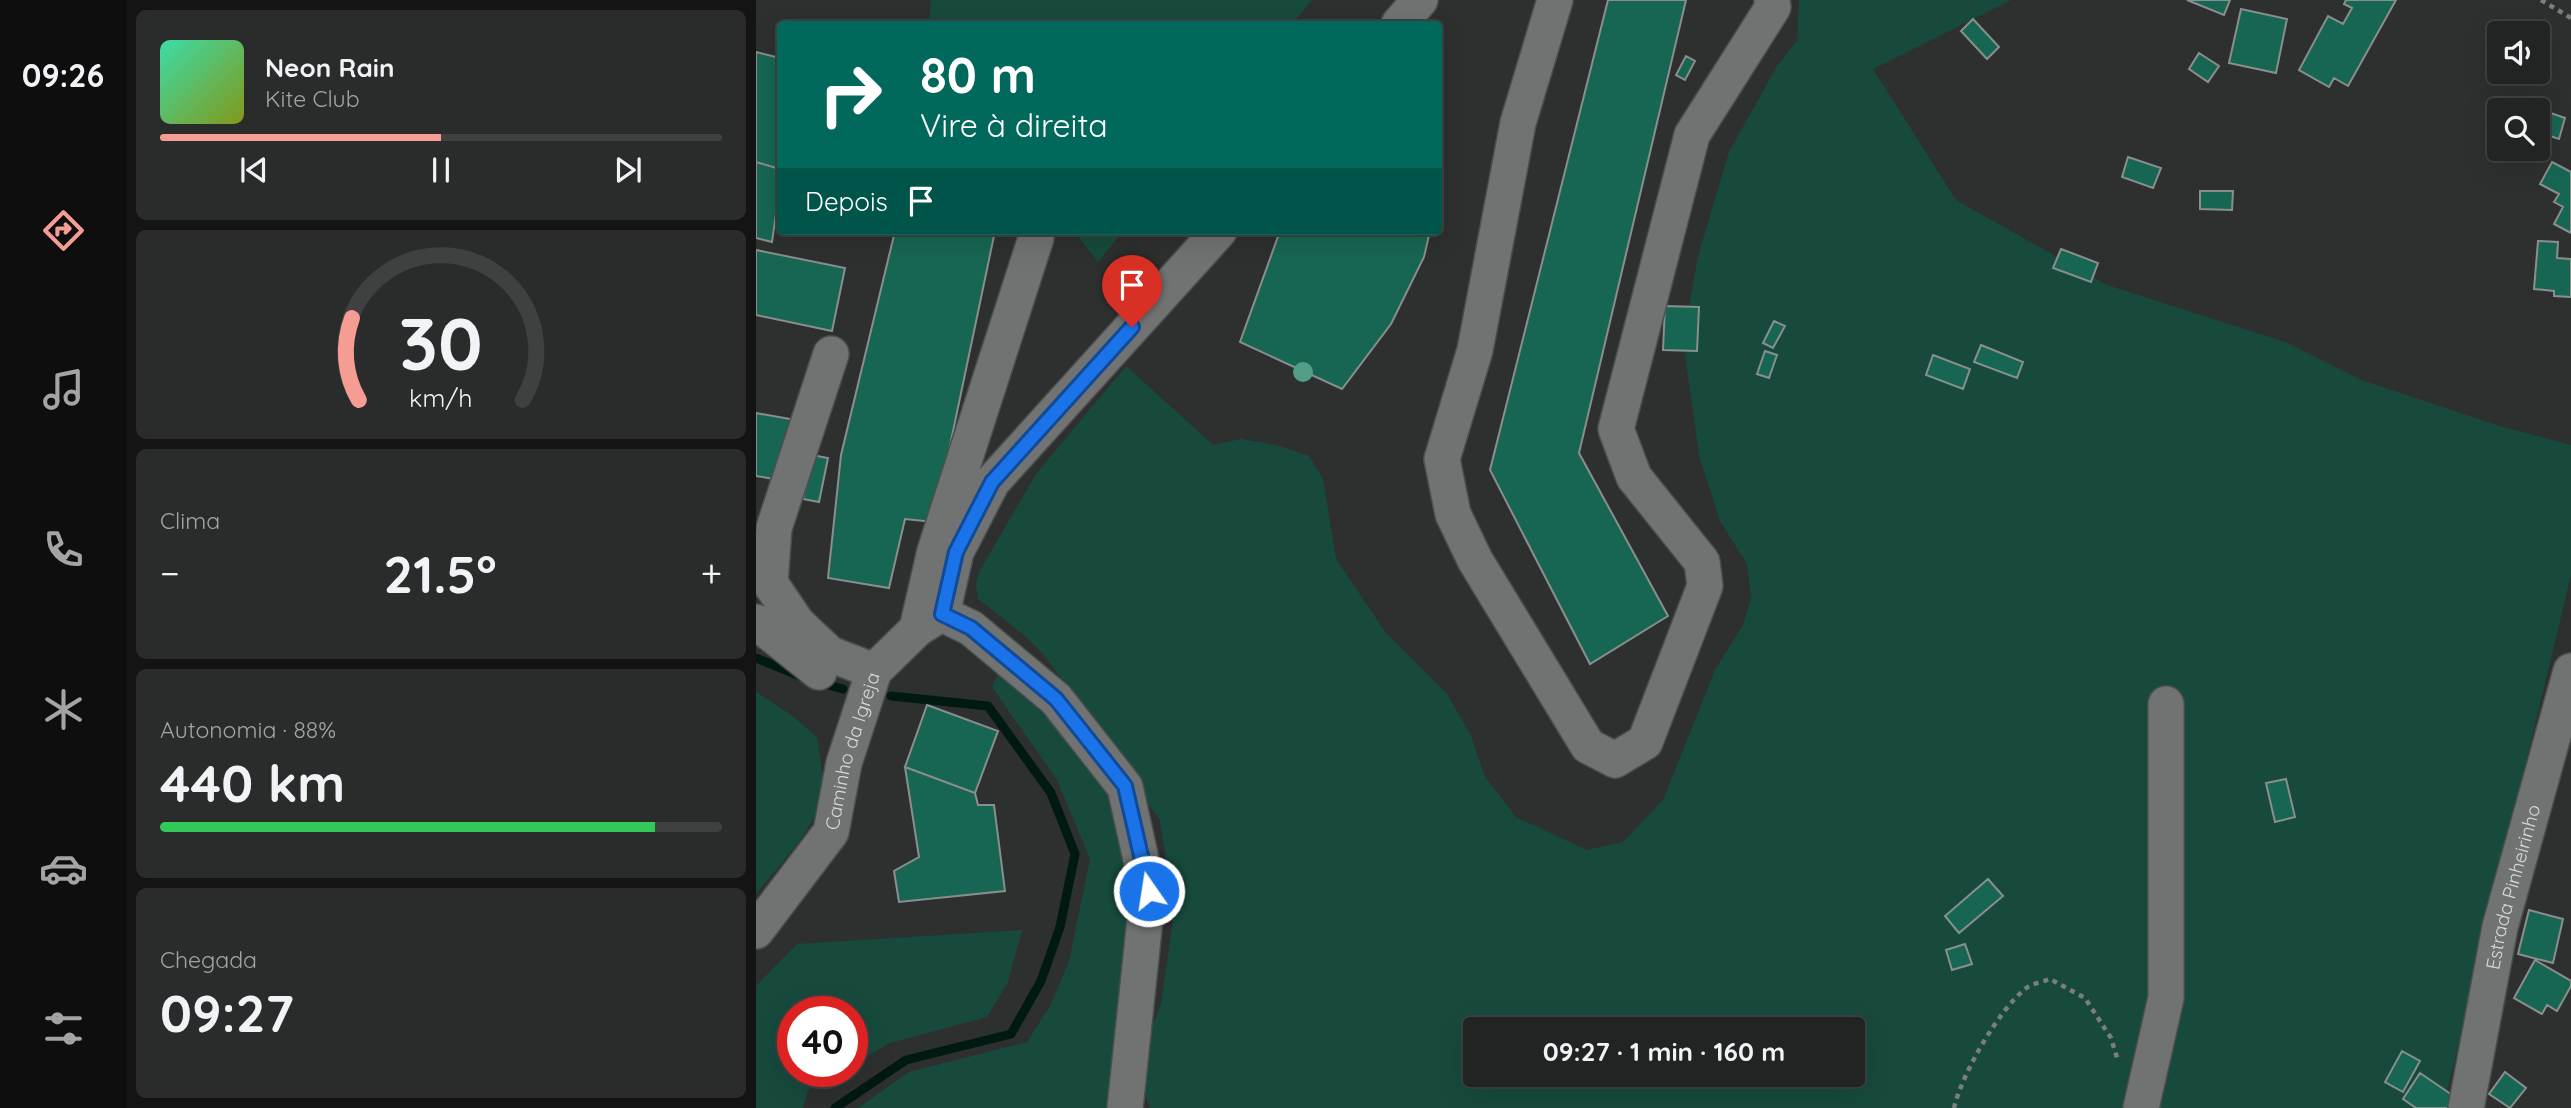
<!DOCTYPE html>
<html lang="pt">
<meta charset="utf-8">
<style>
:root{--surface:#222423;--page:#2a2c2b;--text:#f1f3f6;--muted:#a2a4a6;--line:#3f4141;--accent:#f59c95}
body{margin:0;font-family:Quicksand,sans-serif;background:var(--page);color:var(--text);height:100vh;display:flex;flex-direction:column;font-size:26px;white-space:nowrap}
*{box-sizing:border-box;margin:0}
p{font-size:23px;color:var(--muted)}
.icon{flex:none;width:38px;height:38px;fill:none;stroke:currentColor;stroke-width:2;stroke-linecap:round;stroke-linejoin:round}
.map{position:relative;flex:1;overflow:hidden}
.drawer{display:flex;flex-direction:column;gap:10px;padding:10px;background:#131413;width:630px}
.drawer>*{flex:none}
.hud{position:absolute;left:21px;top:21px;width:665px;height:214px;border-radius:7px;box-shadow:0 7px 28px #0002,0 0 0 2px var(--line);background:#00695c;color:#fff;overflow:hidden}
.controls{position:absolute;left:1731px;top:21px;display:grid;gap:14px}
.controls a{display:grid;place-items:center;width:63px;height:63px;border-radius:7px;background:var(--surface);box-shadow:0 7px 28px #0002,0 0 0 2px var(--line);font-size:35px}
.speed{position:absolute;left:21px;top:996px;display:flex;gap:14px;font-size:35px;font-weight:700;text-align:center}
.speed>*{display:grid;place-content:center;width:91px;height:91px;border-radius:50%;background:var(--surface);box-shadow:0 7px 28px #0002,0 0 0 2px var(--line);line-height:1}
.speed .limit{border:10px solid #d22;background:#fff;color:#111}
.pin{position:absolute;display:grid;place-items:center;width:60px;height:60px;color:#fff;margin:-72px -30px;border-radius:50% 50% 50% 0;rotate:-45deg;box-shadow:0 0 7px #0007}
.pin .icon{rotate:45deg}
.me{position:absolute;width:77px;margin:-38px;rotate:347deg;stroke-linejoin:round;filter:drop-shadow(0 0 5px #0008)}
.turn{display:flex;align-items:center;gap:24px;height:147px;padding:0 28px;font-size:32px}
.turn .icon{width:91px;height:91px;stroke-width:2.5}
.turn b{display:block;font-size:49px;line-height:60px}
.then{display:flex;align-items:center;height:66px;padding:0 28px;background:#0003;gap:14px;font-size:26px}
.big{font-size:52px;font-weight:700;line-height:1.1}
.drawer .widget{flex:1;display:flex;flex-direction:column;justify-content:center;gap:10px;min-width:0;padding:0 24px;border-radius:10px;background:var(--page)}
.drawer .dial{align-items:center;gap:0}
.dial svg{height:182px;overflow:visible;fill:none;stroke:var(--line);stroke-width:7;stroke-linecap:round;text-anchor:middle}
.dial text{fill:var(--text);stroke:none}
.song{display:flex;align-items:center;gap:21px}
.cover{width:84px;height:84px;border-radius:10px;background:linear-gradient(135deg,hsl(160 70% 55%),hsl(70 70% 35%))}
.played{height:7px;border-radius:4px;background:linear-gradient(90deg,var(--accent) 50%,var(--line) 50%)}
.keys{display:flex;justify-content:space-around;direction:ltr}
.heat{display:flex;justify-content:space-between;align-items:center;font-size:38px;direction:ltr}
.charge{height:10px;border-radius:5px;background:linear-gradient(90deg,#34c759 88%,var(--line) 0)}
.trip{position:absolute;left:707px;top:1017px;width:402px;height:70px;border-radius:7px;background:var(--surface);box-shadow:0 7px 28px #0002,0 0 0 2px var(--line);font-weight:700;line-height:70px;text-align:center}
main{display:flex;flex:1;min-height:0}
.tab-bar{display:flex;flex-direction:column;width:126px;justify-content:space-around;align-items:center;background:#0e0e0e;color:var(--muted)}
.tab-bar .icon{width:49px;height:49px}
.tab-bar .current{color:var(--accent)}
.tab-bar b{font-size:32px;color:var(--text)}
.map>svg:first-child{display:block}
</style>
<main>
<nav class="tab-bar">
<b>09:26</b>
<svg class="icon current" aria-label="directions" viewBox="0 0 24 24"><path d="M12 3l9 9-9 9-9-9zM9 14v-3h6M13 9l2 2-2 2"/></svg>
<svg class="icon" aria-label="music" viewBox="0 0 24 24"><path d="M9 18V5l10-2v13"/><circle cx="6" cy="18" r="3"/><circle cx="16" cy="16" r="3"/></svg>
<svg class="icon" aria-label="phone" viewBox="0 0 24 24"><path d="M5 4h4l2 5-3 2q2 4 5 5l2-3 5 2v4C11 20 4 13 5 4z"/></svg>
<svg class="icon" aria-label="climate" viewBox="0 0 24 24"><path d="M12 3v18M4 7l16 10M4 17L20 7"/></svg>
<svg class="icon" aria-label="car" viewBox="0 0 24 24"><path d="M5 17H2v-5l4-1 3-4h7l3 4 3 1v5h-3M9 17h6M6 11h13"/><circle cx="7" cy="17" r="2"/><circle cx="17" cy="17" r="2"/></svg>
<svg class="icon" aria-label="filters" viewBox="0 0 24 24"><path d="M4 7h16M4 17h16"/><circle cx="9" cy="7" r="2"/><circle cx="15" cy="17" r="2"/></svg>
</nav>
<section class="drawer">
<div class="widget">
<div class="song"><i class="cover"></i><div><b>Neon Rain</b><p>Kite Club</p></div></div>
<div class="played"></div>
<div class="keys"><svg class="icon" aria-label="previous" viewBox="0 0 24 24"><path d="M18 5L8 12l10 7zM5 5v14"/></svg><svg class="icon" aria-label="pause" viewBox="0 0 24 24"><path d="M8 5v14M16 5v14"/></svg><svg class="icon" aria-label="next" viewBox="0 0 24 24"><path d="M6 5l10 7-10 7zM19 5v14"/></svg></div>
</div>
<div class="widget dial"><svg viewBox="0 0 100 80">
<path d="M14 69A42 42 0 1 1 86 69"/>
<path d="M14 69A42 42 0 0 1 11 33" stroke="#f59c95"/>
<text x="50" y="56" font-size="32" font-weight="700">30</text>
<text x="50" y="72" font-size="11">km/h</text>
</svg></div>
<div class="widget"><p>Clima</p>
<div class="heat"><a>−</a><b class="big">21.5°</b><a>+</a></div>
</div>
<div class="widget"><p>Autonomia · 88%</p><b class="big">440 km</b><div class="charge"></div></div>
<div class="widget"><p>Chegada</p><b class="big">09:27</b></div>
</section>
<div class="map">
<svg width="1815" height="1108" viewBox="0 0 1815 1108">
<rect width="100%" height="100%" fill="#2d302f"/>
<path fill="#174a3d" fill-rule="evenodd" d="M175,0H556L536,24H173Z
M1043,0H1255L1117,69L1200,200L1351,285L1529,342L1605,380L1743,426L1815,445V575L1687,1108H394L380,1067L405,1004L418,913L404,820L313,694C294,651 258,627 222,599L220,584L223,572L280,474L370,366L457,445L485,439L520,445L553,456L567,479L580,559L630,633L691,694L715,736L729,777L760,817L831,850L867,842L907,800L959,670L987,625L995,599L991,564L964,521L943,455L927,340L942,256L973,152L1021,66L1041,41ZM719,1029H1097V1074H719Z
M318,231H367L342,262Z
M242,674L293,713L356,797L368,853L373,893L353,1108H102L153,1072L271,1042L294,1006L313,961L334,859L301,780L236,687Z
M0,692L34,714L61,737L67,777L63,809L44,841L0,894Z
M266,930L252,982L231,1017L134,1043L96,1065V1012H37V1071H85L52,1090L47,1108H0V986L41,944Z"/>
<g fill="none" stroke-linecap="round" stroke-linejoin="round">
<path stroke="#001912" stroke-width="9" d="M0,658L44,676
M64,683L87,689
M79,1108L150,1060L255,1034L285,981L304,927L319,854L295,793L232,706L135,696"/>
</g>
<path fill="#176653" stroke="#8a8e8c" stroke-width="2" d="M852,0H930L823,453L912,616L834,664L734,470Z
M1431,0H1474L1468,15Z
M1590,0H1640L1592,86L1578,78L1573,87L1543,70L1572,16L1587,24L1596,8L1588,4Z
M1485,9L1531,19L1520,73L1473,63Z
M1217,19L1243,47L1231,59L1205,31Z
M0,52L24,58V169L0,162Z
M1443,53L1463,66L1452,82L1433,69Z
M930,56L939,61L929,80L920,75Z
M1780,108L1809,118L1803,139L1782,132Z
M1372,157L1405,168L1397,188L1366,177Z
M0,162L24,169V186L16,242L0,238Z
M1796,162L1815,172V233L1798,224L1807,207L1798,202L1803,194L1784,184Z
M1444,191H1477L1476,210L1444,209Z
M139,231H239L178,522L149,519L133,588L72,578L85,455Z
M524,231H674L668,257L635,324L586,389L484,342Z
M1782,241L1802,242L1801,258L1815,259V297L1798,296V291L1778,289Z
M1305,249L1342,263L1335,282L1297,268Z
M0,250L89,268L76,331L0,315Z
M909,306L943,307L941,351L907,350Z
M1018,321L1029,326L1017,348L1007,343Z
M1225,345L1267,362L1261,378L1218,362Z
M1009,351L1021,355L1013,378L1001,374Z
M1177,355L1214,369L1207,389L1170,375Z
M0,413L40,420L30,481L0,476Z
M56,455L72,458L63,502L47,499Z
M171,705L242,731L219,793L149,767Z
M149,767L219,793L222,805H238L249,891L143,902L138,871L163,857Z
M1530,779L1539,817L1519,822L1510,783Z
M1232,879L1247,896L1203,933L1189,916Z
M1773,910L1807,919L1797,963L1762,954Z
M1209,944L1216,964L1196,970L1190,950Z
M1779,960L1815,981V986L1801,1011L1791,1005L1786,1014L1758,998Z
M1646,1051L1664,1061L1647,1092L1629,1082Z
M1749,1072L1770,1088L1754,1108L1733,1094Z
M1664,1073L1702,1099L1696,1108H1660L1647,1099Z"/>
<g fill="none" stroke-linecap="round" stroke-linejoin="round">
<g stroke="#4c4e4d" stroke-width="38">
<g id="minor">
<path d="M799,0L762,123L719,350L686,459L697,514L719,560L832,746L859,760L889,742L949,586L946,562L878,477L860,429L936,135L1017,7L1016,0"/>
<path d="M643,24L664,0"/>
<path d="M75,354L18,528L14,583L41,623L74,654L118,671"/>
<path d="M186,614L215,628L300,699L369,787L392,891L369,1108"/>
<path d="M186,614L200,552L236,482L463,231"/>
<path d="M0,622L63,672"/>
<path d="M161,629L179,551L280,238"/>
<path id="s1" d="M0,931L75,832L88,763L118,671L161,629L180,617"/>
<path d="M1385,1108L1410,998V704"/>
<path id="s2" d="M1710,1108L1744,927L1815,671"/>
</g>
</g>
<path stroke="#7b7e7d" stroke-width="4.5" stroke-dasharray="5 5" stroke-linecap="butt" d="M1785,0L1815,18
M1198,1108C1206,1074 1242,1011 1269,989C1275,984 1286,982 1294,979L1329,998L1355,1038L1362,1061"/>
<use href="#minor" stroke="#707372" stroke-width="35"/>
</g>
<circle fill="#529e89" cx="547" cy="372" r="10"/>
<g fill="none" stroke-linecap="round" stroke-linejoin="round">
<g stroke="#114b97" stroke-width="18">
<path id="route" d="M376,327L236,482L200,552L186,614L215,628L300,699L369,786L393,891"/>
</g>
<use href="#route" stroke="#1a73e8" stroke-width="12"/>
</g>
<g text-anchor="middle" dominant-baseline="central" stroke-width="7" stroke-linejoin="round" paint-order="stroke">
<g font-size="19" fill="#d8dad9" stroke="#2d302f">
<text stroke="none"><textPath href="#s1" startOffset="208">Caminho da Igreja</textPath></text>
<text stroke="none"><textPath href="#s2" startOffset="226">Estrada Pinheirinho</textPath></text>
</g>
</g>
</svg>
<div class="controls">
<a><svg class="icon" aria-label="sound" viewBox="0 0 24 24"><path d="M4 9h4l5-4v14l-5-4H4zM17 9q2 3 0 6"/></svg></a>
<a><svg class="icon" aria-label="search" viewBox="0 0 24 24"><circle cx="10" cy="10" r="6"/><path d="M15 15l6 6"/></svg></a>
</div>
<div class="speed"><div class="limit">40</div></div>
<div class="pin" style="left:376px;top:327px;background:#d93025"><svg class="icon" aria-label="arrive" viewBox="0 0 24 24"><path d="M6 21V4h12l-3 4 3 4H6"/></svg></div>
<svg class="me" style="left:393px;top:891px" viewBox="-20 -20 40 40"><circle r="17" fill="#1a73e8" stroke="#fff" stroke-width="3"/><path d="M0-11L8 9 0 5-8 9z" fill="#fff"/></svg>
<div class="trip">09:27 · 1 min · 160 m</div>
<div class="hud">
<div class="turn"><svg class="icon" aria-label="right" viewBox="0 0 24 24"><path d="M7 20v-9h11M14 6l5 5-5 5"/></svg><div><b>80 m</b>Vire à direita</div></div>
<div class="then">Depois<svg class="icon" aria-label="arrive" viewBox="0 0 24 24"><path d="M6 21V4h12l-3 4 3 4H6"/></svg></div>
</div>
</div>
</main>
